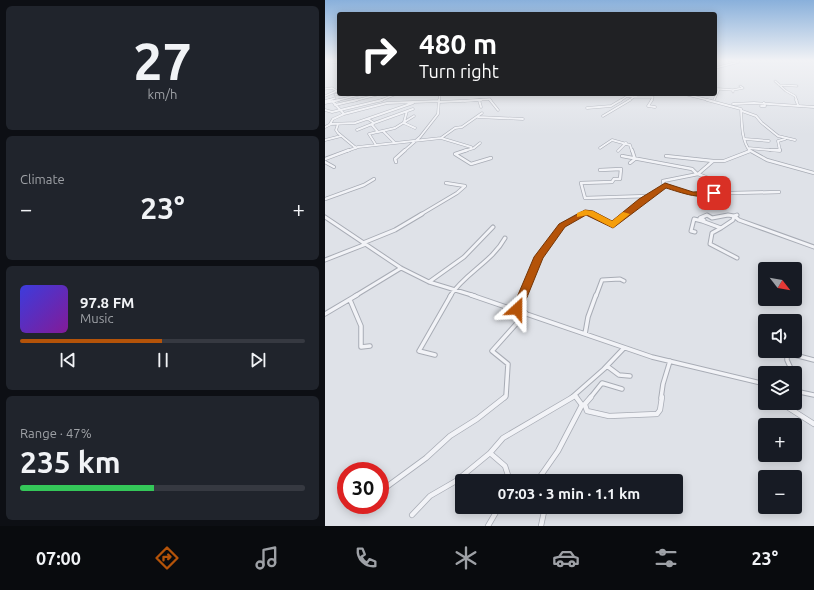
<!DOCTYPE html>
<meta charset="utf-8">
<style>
:root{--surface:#171b24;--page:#20242c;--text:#f1f3f6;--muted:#9ea1a6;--line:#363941;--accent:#b45309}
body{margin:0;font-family:Ubuntu,sans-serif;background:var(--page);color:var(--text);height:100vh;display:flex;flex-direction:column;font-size:15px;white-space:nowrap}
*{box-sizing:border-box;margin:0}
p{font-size:13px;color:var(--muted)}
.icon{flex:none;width:22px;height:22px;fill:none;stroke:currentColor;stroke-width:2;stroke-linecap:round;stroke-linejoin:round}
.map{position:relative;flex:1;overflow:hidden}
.side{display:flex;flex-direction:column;gap:6px;padding:6px;background:#0d0f14;width:325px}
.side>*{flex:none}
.guide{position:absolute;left:12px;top:12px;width:380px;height:84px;border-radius:4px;box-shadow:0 2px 10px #0003;background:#202124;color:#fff;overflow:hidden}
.needle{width:26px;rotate:121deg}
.fabs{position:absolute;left:433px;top:262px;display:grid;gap:8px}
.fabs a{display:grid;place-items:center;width:44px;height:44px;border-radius:4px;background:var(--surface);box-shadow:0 2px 10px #0003;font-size:20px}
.speed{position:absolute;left:12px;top:462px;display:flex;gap:8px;font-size:20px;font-weight:700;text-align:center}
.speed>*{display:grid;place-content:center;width:52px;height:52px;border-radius:50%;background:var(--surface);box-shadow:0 2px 10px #0003;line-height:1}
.speed .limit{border:6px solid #d22;background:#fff;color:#111}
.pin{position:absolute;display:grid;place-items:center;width:34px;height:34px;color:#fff;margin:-17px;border-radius:8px;box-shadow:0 2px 6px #0006}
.me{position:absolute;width:44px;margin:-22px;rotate:24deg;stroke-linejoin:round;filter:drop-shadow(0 0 3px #0008)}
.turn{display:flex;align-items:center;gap:14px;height:84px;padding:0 16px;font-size:18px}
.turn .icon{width:52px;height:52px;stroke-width:2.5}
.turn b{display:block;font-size:28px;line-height:34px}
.big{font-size:30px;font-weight:700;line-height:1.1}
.side .widget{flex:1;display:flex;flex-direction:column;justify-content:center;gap:6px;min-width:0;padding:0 14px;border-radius:6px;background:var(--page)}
.side .dial{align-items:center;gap:0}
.dial b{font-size:52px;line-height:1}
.song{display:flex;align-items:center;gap:12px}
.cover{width:48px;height:48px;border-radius:6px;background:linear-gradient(135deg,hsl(240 70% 55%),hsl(290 70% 35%))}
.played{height:4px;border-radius:2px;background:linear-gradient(90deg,var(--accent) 50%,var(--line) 50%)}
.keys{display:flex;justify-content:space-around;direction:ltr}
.heat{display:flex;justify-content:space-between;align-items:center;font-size:22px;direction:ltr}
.charge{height:6px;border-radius:3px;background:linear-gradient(90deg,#34c759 47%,var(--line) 0)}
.trip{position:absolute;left:130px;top:474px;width:228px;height:40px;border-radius:4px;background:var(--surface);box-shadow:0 2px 10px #0003;font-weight:700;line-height:40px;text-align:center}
.tabs{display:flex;height:64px;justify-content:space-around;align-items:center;background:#090b0e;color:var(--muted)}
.tabs .icon{width:28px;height:28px}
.tabs .on{color:var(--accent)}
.tabs b{font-size:18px;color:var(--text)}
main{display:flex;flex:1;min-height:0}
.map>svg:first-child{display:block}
</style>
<main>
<section class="side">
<div class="widget dial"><b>27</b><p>km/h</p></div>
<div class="widget"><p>Climate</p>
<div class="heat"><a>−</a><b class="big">23°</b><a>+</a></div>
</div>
<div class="widget">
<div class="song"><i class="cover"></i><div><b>97.8 FM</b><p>Music</p></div></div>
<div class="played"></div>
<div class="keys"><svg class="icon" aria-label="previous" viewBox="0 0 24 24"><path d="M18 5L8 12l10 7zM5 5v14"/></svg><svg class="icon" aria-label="pause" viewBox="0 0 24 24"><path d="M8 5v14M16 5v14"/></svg><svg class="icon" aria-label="next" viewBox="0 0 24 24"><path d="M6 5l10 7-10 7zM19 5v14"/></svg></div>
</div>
<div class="widget"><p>Range · 47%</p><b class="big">235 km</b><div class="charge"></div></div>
</section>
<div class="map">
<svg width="489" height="526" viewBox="0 0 489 526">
<rect width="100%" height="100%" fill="#dfe2e8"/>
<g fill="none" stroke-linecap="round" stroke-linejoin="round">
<g stroke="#a8acb5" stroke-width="2.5">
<path id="minor-far5" d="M486,60L489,61
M0,61L5,63L14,62
M390,68L414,62L403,60
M450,81L461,91L470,96L472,101
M454,85L472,86
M0,89L7,88L12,91
M395,89L408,90
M408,90V92
M408,90L418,88L415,86
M115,94H121
M314,94L309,97H328L326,101
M326,94H335
M359,94L387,101
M10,95L16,94
M0,96L14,90
M389,100L394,89H390
M1,101L10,98
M10,101L37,94
M28,101L55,94
M54,101L71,94
M114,101L115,94
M139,101L165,99L166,101
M295,101L302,96L309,97L303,101"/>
</g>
<g stroke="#a8acb5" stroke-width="3">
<path id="minor-far4" d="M154,100L156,107
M165,100L173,110
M327,100L323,106L330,107
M382,100L416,109C417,123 416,140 425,151
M471,100L473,105
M0,101L5,100
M7,101L19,114L8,119L5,124L30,123L88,103
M114,102L156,100
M0,103L14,100
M408,104L429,103L489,107
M10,105L32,100
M436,106H440L439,103
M262,108L286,106L296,100
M0,110L7,112L57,100
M417,111L431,116L436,122
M19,114L62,103L114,101
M278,116L305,100
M153,117L198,119
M43,119L49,123L47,125L53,132L70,128L89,116
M79,122L82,111
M49,123L88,109
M79,123L90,128
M437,123L453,136L470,140
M13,124L11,130L13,133L31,148
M0,127L6,124
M32,130L47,124
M58,131L70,143
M116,138L130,128L137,127L157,113
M420,139L444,141
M0,140L16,136
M51,145L44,134L52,132
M275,148L287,140L305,145L307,151
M423,148L455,151L453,141L460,139
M22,151L33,147L116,138L146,147
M79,151L95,137L113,114L114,100
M139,151L149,148L155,143
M293,151L301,143"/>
</g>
<g stroke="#a8acb5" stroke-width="4">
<path id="minor-far3" d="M142,150L130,154L146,164L166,158
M424,150L442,160L489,173
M446,150H455
M297,156L367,169L372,174
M341,156L388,161
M0,159L24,150
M0,162L9,167
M71,162L70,159L80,150
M305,163L310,159L307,150
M275,170L296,169L295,179H289L287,182L256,183L260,198L323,196
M373,174L383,178L384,186L389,193
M340,185L367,194L454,192
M0,199L39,185L49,179
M95,215L132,193L140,186L121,183
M255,215L260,212L270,215
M300,215L339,186L338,181L373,174L388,161H399L425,151"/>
</g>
<g stroke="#a8acb5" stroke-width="5">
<path id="minor-far2" d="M268,214L288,225L301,214
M412,215L409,216L414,220L489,247
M0,217L76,268L104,282L150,296
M377,221L396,228L408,220L409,216
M396,228L387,233L385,244L412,258
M370,232L366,231L369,219L377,221L379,220L375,218L382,215L387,218L403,215L409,216
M38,243L70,230L97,214
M0,260L41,244
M104,282L139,257L168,227
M30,296L76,268
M125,296C140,273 167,262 180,238
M198,296L214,257L237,225L256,214
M271,296L277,280L295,279L299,281"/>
</g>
<g stroke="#a8acb5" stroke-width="5.5">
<path id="minor-far1" d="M146,295L327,357L440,384
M25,300L36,326V347L45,346
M192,309L198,295
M0,314L32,295
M260,334L263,317L271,295
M462,351V360L468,373
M462,353L489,360
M110,355L94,351L126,295
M282,366L294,375L305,376
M470,379L475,392
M437,383L436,392L440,394
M470,391L489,395
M250,395L252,398
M179,398L181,396L183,364L167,351L201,313
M246,398L279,369L299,348
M265,398L277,383L297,389
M336,398L338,384L345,361"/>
</g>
<g stroke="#a8acb5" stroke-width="6">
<path id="minor" d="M456,403L489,424
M259,405L266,397
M260,405L262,411L284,416L332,414L335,410L337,397
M165,453L180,466L185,481
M212,481L233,451L257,405L251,397
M60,488L101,458L125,436L152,419L180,397
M87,515L105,496L131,481L165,453L178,438L248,397
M163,526L174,507
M216,526L220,507"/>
</g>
<use href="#minor-far5" stroke="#f2f3f7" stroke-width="1.5"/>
<use href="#minor-far4" stroke="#f2f3f7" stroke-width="2"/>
<use href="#minor-far3" stroke="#f2f3f7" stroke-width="2.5"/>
<use href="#minor-far2" stroke="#f2f3f7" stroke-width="3"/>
<use href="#minor-far1" stroke="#f2f3f7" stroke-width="3.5"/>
<use href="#minor" stroke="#f2f3f7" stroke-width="4.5"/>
</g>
<linearGradient id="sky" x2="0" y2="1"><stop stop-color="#89b0db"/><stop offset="0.45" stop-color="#f1f2f5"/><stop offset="1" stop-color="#f1f2f5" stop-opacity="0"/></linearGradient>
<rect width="489" height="134" fill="url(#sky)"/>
<path fill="#b45309" stroke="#753606" d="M340,183L368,192L389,191L393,193C381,202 354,192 341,188L288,228L261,215L240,227L218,258L196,312H188L187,309L209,257L234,224L260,210L268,211L287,221L314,199Z"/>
<path fill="#f59e0b" d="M260,210L268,211L287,221L298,212L305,214L288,228L263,215L252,217V213Z"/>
</svg>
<div class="fabs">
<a><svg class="needle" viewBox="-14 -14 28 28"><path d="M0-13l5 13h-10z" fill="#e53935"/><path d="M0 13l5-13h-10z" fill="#9ea1a6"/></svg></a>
<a><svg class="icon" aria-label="sound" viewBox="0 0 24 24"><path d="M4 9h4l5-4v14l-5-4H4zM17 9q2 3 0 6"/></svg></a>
<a><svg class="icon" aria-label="layers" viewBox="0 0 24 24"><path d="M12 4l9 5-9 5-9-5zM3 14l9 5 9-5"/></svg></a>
<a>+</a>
<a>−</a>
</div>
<div class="speed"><div class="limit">30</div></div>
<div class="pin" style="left:389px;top:193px;background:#d93025"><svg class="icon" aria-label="arrive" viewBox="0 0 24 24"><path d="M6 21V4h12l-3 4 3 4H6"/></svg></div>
<svg class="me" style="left:192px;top:309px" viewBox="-20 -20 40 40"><path d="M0-17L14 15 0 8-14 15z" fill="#b45309" stroke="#fff" stroke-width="4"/></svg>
<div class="trip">07:03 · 3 min · 1.1 km</div>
<div class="guide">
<div class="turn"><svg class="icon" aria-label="right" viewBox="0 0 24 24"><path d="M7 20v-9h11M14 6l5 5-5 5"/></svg><div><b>480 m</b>Turn right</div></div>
</div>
</div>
</main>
<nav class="tabs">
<b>07:00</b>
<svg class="icon on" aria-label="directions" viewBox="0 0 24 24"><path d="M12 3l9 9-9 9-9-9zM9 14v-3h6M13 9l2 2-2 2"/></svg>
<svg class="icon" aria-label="music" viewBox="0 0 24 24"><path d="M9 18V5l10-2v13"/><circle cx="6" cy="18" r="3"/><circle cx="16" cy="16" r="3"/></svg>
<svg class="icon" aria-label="phone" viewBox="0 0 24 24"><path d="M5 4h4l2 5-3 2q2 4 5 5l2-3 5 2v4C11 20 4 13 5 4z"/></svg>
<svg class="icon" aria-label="climate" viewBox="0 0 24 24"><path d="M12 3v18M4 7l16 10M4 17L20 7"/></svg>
<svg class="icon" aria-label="car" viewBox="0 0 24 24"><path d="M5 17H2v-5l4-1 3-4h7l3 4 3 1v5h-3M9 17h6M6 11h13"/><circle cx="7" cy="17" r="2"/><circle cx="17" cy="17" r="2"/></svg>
<svg class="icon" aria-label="filters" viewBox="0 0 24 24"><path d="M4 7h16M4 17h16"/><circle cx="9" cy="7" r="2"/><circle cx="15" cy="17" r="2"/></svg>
<b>23°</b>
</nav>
